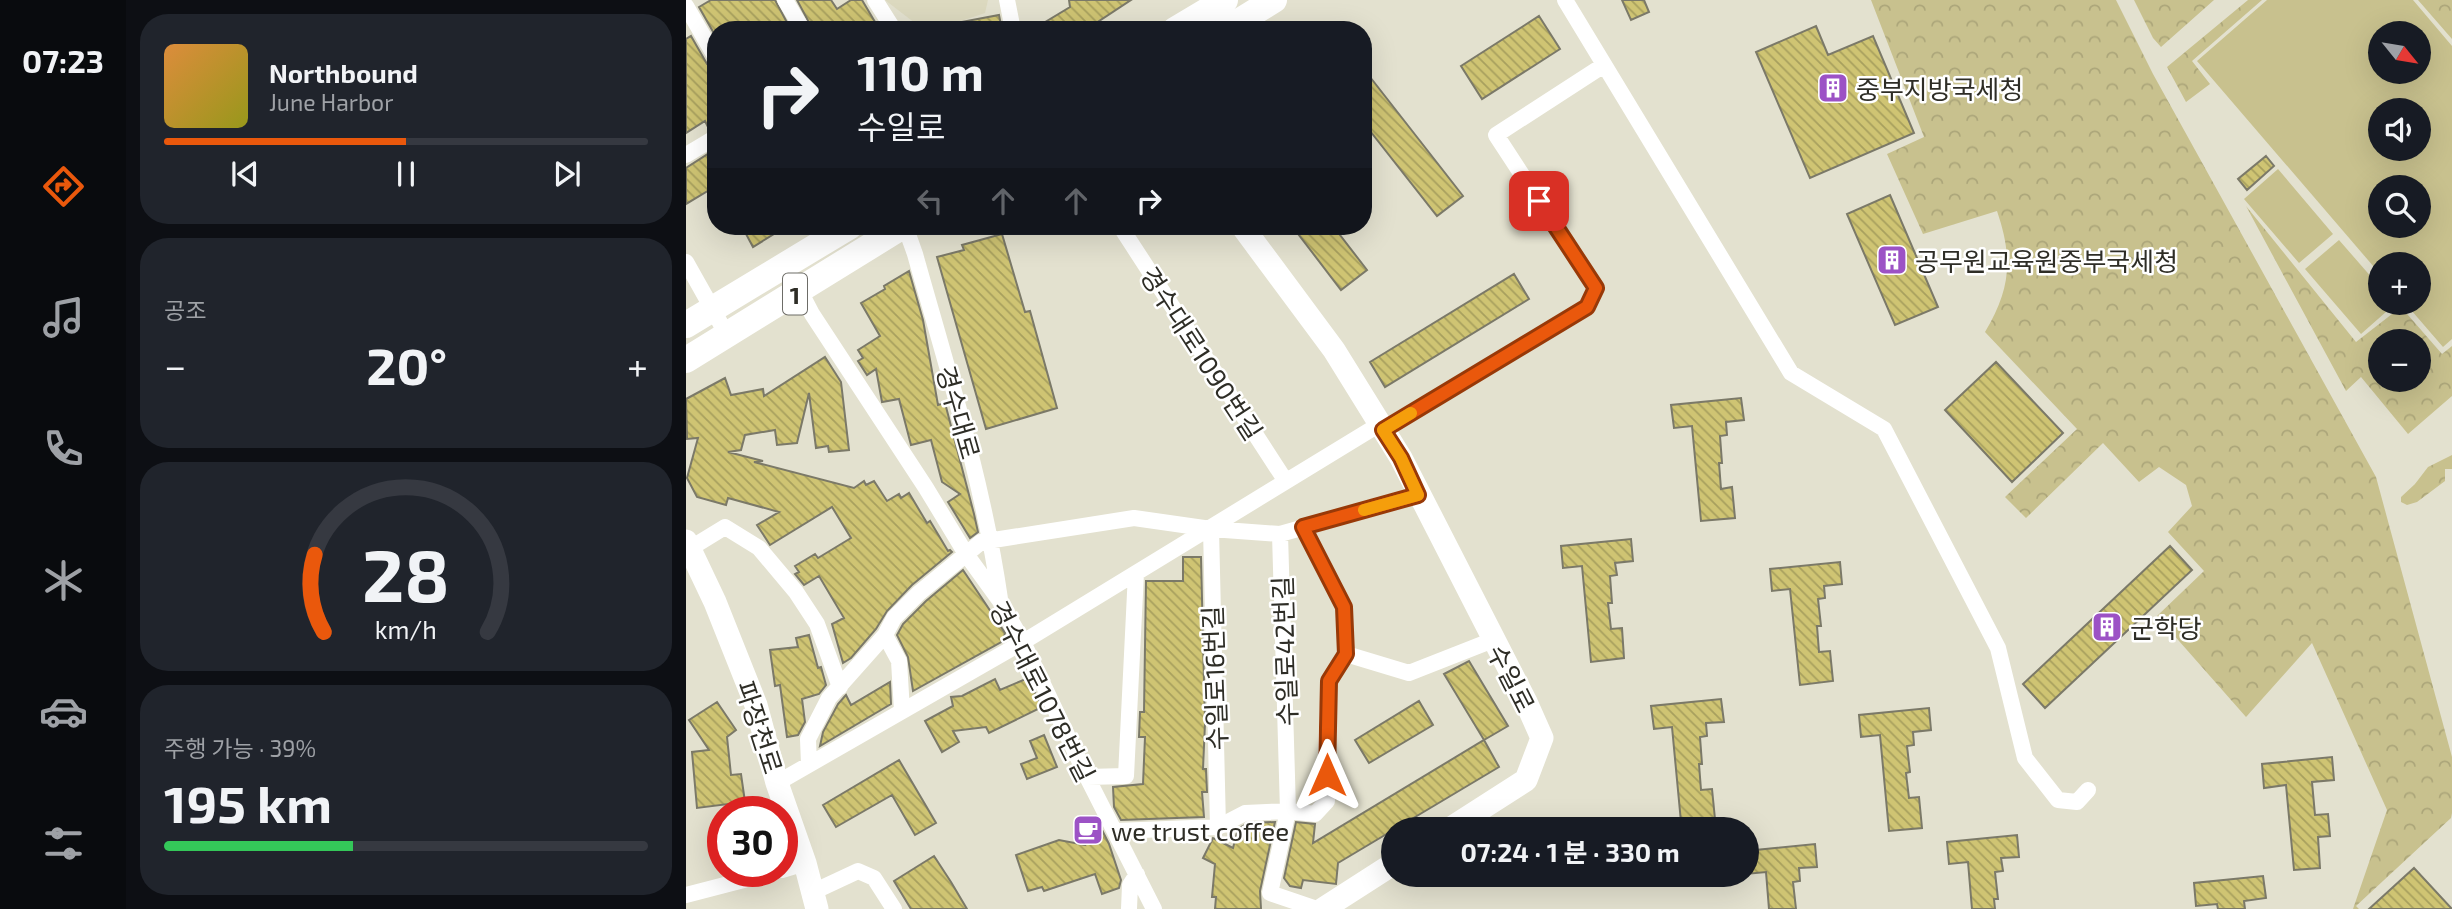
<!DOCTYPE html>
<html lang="ko">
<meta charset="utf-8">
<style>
:root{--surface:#171b24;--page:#20242c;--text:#f1f3f6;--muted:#9ea1a6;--line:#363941;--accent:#ea580c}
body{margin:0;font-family:"Exo 2","Noto Sans KR",sans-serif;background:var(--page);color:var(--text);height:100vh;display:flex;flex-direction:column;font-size:26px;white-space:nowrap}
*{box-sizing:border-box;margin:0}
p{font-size:23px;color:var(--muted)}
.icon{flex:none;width:38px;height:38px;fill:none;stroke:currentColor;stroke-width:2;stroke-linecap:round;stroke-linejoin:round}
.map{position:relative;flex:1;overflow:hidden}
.side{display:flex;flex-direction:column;gap:14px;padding:14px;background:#0d0f14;width:560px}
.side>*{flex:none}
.top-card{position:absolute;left:21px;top:21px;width:665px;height:214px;border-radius:28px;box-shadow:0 7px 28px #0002;background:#171b24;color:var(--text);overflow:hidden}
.needle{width:46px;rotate:120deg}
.buttons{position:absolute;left:1682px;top:21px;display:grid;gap:14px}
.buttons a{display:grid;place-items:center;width:63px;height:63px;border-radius:50%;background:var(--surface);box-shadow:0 7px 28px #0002;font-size:35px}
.speed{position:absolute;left:21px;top:796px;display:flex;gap:14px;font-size:35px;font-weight:700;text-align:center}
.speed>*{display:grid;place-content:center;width:91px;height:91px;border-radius:50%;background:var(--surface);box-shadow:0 7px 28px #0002;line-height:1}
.speed .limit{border:10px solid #d22;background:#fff;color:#111}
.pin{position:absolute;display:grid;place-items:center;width:60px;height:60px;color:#fff;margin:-30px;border-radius:14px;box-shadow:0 4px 10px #0006}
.me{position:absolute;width:77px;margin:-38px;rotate:0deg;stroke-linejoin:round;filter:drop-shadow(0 0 5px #0008)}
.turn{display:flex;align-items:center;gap:24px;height:147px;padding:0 35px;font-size:32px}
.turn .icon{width:91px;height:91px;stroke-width:2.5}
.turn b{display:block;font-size:49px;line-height:60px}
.lanes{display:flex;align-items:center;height:66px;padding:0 35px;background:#0003;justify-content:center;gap:35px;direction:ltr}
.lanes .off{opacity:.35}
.big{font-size:52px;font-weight:700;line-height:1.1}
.side .card{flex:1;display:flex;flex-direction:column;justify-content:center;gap:10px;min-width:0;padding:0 24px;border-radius:28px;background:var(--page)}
.side .dial{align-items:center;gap:0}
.dial svg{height:182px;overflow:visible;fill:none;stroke:var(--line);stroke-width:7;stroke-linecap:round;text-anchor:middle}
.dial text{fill:var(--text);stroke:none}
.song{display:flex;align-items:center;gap:21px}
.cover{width:84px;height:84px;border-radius:10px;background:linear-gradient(135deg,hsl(30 70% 55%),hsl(60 70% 35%))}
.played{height:7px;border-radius:4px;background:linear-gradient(90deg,var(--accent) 50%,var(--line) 50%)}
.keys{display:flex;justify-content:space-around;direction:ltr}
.heat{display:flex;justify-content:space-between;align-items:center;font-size:38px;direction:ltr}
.charge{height:10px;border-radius:5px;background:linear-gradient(90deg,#34c759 39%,var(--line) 0)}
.trip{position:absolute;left:695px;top:817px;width:378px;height:70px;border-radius:35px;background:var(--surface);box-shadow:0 7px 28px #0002;font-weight:700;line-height:70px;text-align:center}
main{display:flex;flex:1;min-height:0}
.tabs{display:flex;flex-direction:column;width:126px;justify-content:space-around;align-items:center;background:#090b0e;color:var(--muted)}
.tabs .icon{width:49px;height:49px}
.tabs .on{color:var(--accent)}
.tabs b{font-size:32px;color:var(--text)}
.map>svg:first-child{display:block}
</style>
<main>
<nav class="tabs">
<b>07:23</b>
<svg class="icon on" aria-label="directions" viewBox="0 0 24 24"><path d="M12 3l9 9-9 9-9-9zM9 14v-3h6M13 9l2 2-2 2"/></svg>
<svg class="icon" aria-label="music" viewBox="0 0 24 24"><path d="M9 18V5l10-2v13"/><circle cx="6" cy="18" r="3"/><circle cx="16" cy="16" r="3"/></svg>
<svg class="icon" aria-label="phone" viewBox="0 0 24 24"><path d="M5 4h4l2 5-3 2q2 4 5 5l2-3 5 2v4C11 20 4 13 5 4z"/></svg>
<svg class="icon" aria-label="climate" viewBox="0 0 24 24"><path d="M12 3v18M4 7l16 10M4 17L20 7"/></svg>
<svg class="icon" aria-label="car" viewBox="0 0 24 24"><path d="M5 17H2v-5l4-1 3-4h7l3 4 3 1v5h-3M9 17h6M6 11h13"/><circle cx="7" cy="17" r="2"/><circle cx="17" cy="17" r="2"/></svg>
<svg class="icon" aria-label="filters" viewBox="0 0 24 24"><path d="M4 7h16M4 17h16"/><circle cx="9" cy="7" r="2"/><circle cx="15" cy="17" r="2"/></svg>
</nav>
<section class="side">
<div class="card">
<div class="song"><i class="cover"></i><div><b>Northbound</b><p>June Harbor</p></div></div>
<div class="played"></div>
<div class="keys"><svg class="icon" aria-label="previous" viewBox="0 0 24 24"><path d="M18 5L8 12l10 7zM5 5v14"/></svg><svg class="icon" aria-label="pause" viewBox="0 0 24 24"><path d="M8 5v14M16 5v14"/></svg><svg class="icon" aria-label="next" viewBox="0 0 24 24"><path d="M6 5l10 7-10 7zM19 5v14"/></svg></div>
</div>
<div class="card"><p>공조</p>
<div class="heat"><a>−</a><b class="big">20°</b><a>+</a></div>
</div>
<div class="card dial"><svg viewBox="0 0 100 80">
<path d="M14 69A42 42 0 1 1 86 69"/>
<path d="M14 69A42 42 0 0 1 10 35" stroke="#ea580c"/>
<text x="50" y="56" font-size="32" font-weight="700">28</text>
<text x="50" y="72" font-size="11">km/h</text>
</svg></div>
<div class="card"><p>주행 가능 · 39%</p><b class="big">195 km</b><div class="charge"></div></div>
</section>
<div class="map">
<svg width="1766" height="909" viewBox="0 0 1766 909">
<defs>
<pattern id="forest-crowns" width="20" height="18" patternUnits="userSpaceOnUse" patternTransform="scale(1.75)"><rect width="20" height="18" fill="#c8c18e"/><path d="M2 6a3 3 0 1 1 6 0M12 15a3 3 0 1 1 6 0" fill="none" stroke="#aca67a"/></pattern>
<pattern id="building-back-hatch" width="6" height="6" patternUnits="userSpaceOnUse" patternTransform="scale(1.75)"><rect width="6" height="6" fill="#cfc473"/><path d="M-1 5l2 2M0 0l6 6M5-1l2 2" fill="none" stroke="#a8a05e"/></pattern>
</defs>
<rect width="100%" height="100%" fill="#e3e1cf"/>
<path fill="#dcd9bf" d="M199,0H302L299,13L248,30H238Z"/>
<path fill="url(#forest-crowns)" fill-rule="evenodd" d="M1185,0H1430L1467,74L1690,477L1766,757V813L1765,818L1670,906L1673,909H1667L1701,810L1626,643L1560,717L1471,616L1518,571L1482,532L1506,506L1500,485L1473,467L1453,482L1417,443L1340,518L1319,497L1391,429L1299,332C1325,289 1327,258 1311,211L1237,234L1201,154L1238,137Z
M1448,0H1528L1475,47L1467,38Z
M1562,0H1576L1506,61L1524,84L1500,102L1481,67Z
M1732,0H1766V39Z
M1560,206L1670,342L1715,307L1756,354L1766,346V396L1722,434L1675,377L1660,391ZM1732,341V380H1694V341Z
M1766,455V469H1759V481L1731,502L1721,505L1715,502V497L1729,484L1742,467Z"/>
<path fill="#c8c18e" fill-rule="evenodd" d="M1581,0H1727L1766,46V339L1757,347L1719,303H1732V264H1694V274L1511,61ZM1694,33H1732V72H1694ZM1694,110H1732V149H1694ZM1694,187H1732V226H1694Z
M1592,169L1647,234L1613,263L1558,199Z
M1653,240L1694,287V303L1709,304L1675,334L1619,269Z"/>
<path fill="url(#building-back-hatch)" stroke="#7b7968" stroke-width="2" d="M25,0H89L105,30H30V37L13,7Z
M111,0H145L151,9L165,0H176L189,22L176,30H127Z
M383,0H445L407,25L380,28L381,30H346L384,7Z
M936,0H958L963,12L945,20Z
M313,15L316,30H271L270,23Z
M853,16L874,49L796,99L775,66Z
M1130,26L1142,55L1187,36L1228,133L1124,178L1070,52Z
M5,36L21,64L30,68V127L23,129L19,121L0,133V39Z
M677,68L777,196L751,216L677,122Z
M25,152L30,160V186L0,204V168Z
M1580,156L1588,166L1561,190L1552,179Z
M1204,195L1252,307L1209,325L1161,214Z
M74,226H101L67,247L60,234Z
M606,226H647L681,270L655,290Z
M316,234L339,312L344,311L371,408L300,429L251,257L278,250L276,245Z
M223,271L237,320L252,405L259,403L288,514L292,532L284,538L262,502L274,494L256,482L245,440L225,445L213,399L196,402L190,369L181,375L172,361L177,358L172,350L194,336L175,303L199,289L198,286Z
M828,274L843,299L699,387L684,362Z
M139,357L155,382L163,450L143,452L142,446L130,448L123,393L111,443L91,445L89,430L59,435L55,450L42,452L77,461L68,462L168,488L178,481L180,485L188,481L201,501L213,494L215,498L223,493L241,523L244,521L262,551L264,550L266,552L226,585L201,611L190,629L165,658L157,663L146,624L158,618L133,576L118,585L109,574L113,572L109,566L129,554L132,558L165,538L146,507L84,545L71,525L93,512L42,498L40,505L11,497L1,478L12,438L1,439L0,399L39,378L45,395L77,389L78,396Z
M1310,362L1377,433L1326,482L1259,410Z
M1055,398L1058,420L1040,422L1041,435L1034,436L1036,463H1033L1035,489L1046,487L1049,518L1015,521L1006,426L988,428L985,405Z
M945,539L947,561L929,563L931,575L924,576L926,603H922L925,629L936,628L938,658L905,662L896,566L877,568L875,546Z
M1484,546L1506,570L1359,708L1337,684Z
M497,557H515L519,723L517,769H520L521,792H516L518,817L435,820L428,807L427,787L457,784L459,737H453L454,712H458L460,581H497Z
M1154,562L1156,584L1138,586L1139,598L1132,599L1135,626H1131L1133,652L1144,651L1147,681L1114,685L1104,589L1086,591L1084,569Z
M277,570L319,633L317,641L227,691L222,657L211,635L217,624L240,601Z
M123,635L132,668L135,667L140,685L133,694L116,699L119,722L112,735L101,737L94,685L89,686L84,650L112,647L110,638Z
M783,661L822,726L798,740L758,674Z
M342,678L356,707L303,733L300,727L267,731L273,742L256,752L239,721L267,706L265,697L276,696L309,679L314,690Z
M204,682L205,704L134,746L137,732L152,704L159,696L160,695L165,705Z
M1035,699L1038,722L1020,723L1021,736L1014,737L1016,764H1013L1015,790L1026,789L1029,819L995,822L986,727L968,729L965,706Z
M733,701L747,725L683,763L669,740Z
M31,702L50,730L41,737L45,775L55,774L59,802L11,808L6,752L23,750L3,720Z
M1243,708L1245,730L1227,732L1228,745L1221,746L1224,772L1220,773L1223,798L1233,797L1236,828L1203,831L1194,735L1175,737L1173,715Z
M358,735L371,767L341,779L335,764L351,758L344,741Z
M798,740L813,767L652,863L650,884L617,880L615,888L604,886L598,878L610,822L629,824L627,843Z
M1646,757L1648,780L1626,782L1629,815L1642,814L1644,836L1632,837L1634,868L1608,870L1600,785L1578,788L1576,764Z
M213,760L250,823L229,835L206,795L150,827L137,805Z
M589,822L574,891L575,909H529L530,897H526L529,864L517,858L527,838L547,848L552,829L562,823Z
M414,826L423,844L435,880L433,888L416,894L409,874L358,891L356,887L342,891L330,855L373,840L399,845L395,833Z
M1331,835L1333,857L1315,858L1317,871L1309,872L1312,899H1308L1309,909H1286L1282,862L1263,864L1261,842Z
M1129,844L1131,867L1113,868L1114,881L1107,882L1110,909H1083L1080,872L1060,874V851Z
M248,856L265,882L281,909H225L208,881Z
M1728,868L1766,909H1683Z
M1577,876L1580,898L1558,901L1559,909H1532L1531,904L1510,906L1508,883Z"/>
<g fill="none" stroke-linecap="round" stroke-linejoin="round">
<path stroke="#fff" stroke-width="16" d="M99,0L117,30
M189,0L208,30
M321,0L327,30
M879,0L1105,373L1198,429L1312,648L1339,758L1372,800L1391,802L1402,790
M0,6L30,58
M0,155L30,137
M219,226L229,254C261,368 297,481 314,599
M434,226L599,480
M0,262L41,335
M114,291L126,314L240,488L280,554L314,601L337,642L401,777L468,909
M697,430L901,307L910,288L810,135L918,65
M525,529L532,827
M594,534L602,811L584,893L631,909
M0,551L39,527L73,548L110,592L131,624L154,687
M199,635L213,661L216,711
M660,654L723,673L807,640
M123,764L122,739L143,698L199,635L208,618L233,593L295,542L448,518L525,529L594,534L732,495
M401,777L440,776L450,573
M91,783L337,642L694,424
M429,831L532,827L559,813L602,811L629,814L641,801L640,749L643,681L660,654L658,607L617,527
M96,870L119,863
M127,892L172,871L188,878L208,909
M0,895L89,872
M443,909L444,885L451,874"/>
<path stroke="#fff" stroke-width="23" d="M556,226L648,350L715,458L840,702L856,738L840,780L762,830
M0,541L29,602L70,705L91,783L119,863L131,909
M637,909L707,864"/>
<path stroke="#fff" stroke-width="26" d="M489,30L539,0
M539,30L588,0
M0,325L164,226
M0,360L217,226"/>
</g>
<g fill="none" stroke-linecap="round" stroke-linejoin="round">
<g stroke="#983908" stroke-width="18">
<path id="route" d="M641,775L643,681L660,654L658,607L617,527L732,495L715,458L697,430L901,307L910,288L853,201"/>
</g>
<use href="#route" stroke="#ea580c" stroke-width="12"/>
<path stroke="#f59e0b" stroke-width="12" d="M678,510L732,495L715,458L697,430L725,413"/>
</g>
<defs>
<g id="building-square" transform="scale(1.575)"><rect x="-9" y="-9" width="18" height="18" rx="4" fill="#9c52c5" stroke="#fff"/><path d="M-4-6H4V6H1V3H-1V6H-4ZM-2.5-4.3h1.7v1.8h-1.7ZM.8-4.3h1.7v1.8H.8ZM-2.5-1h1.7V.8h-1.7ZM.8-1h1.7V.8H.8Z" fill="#fff"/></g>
<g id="cafe-square" transform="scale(1.575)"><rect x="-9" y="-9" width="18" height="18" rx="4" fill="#9c52c5" stroke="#fff"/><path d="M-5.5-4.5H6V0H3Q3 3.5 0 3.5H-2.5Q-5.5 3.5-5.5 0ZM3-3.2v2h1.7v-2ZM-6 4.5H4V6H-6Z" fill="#fff"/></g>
</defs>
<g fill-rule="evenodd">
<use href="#building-square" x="1147" y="88"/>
<use href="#building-square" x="1206" y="260"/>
<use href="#building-square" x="1421" y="627"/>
<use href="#cafe-square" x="402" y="830"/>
</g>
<g text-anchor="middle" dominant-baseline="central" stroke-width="5" stroke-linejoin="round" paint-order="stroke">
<rect fill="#fff" stroke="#6d6c67" stroke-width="2" x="97" y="273.5" width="24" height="41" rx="5"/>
<g font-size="24" font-weight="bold" fill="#2e2d26">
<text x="109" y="294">1</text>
</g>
<g font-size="26" fill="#2e2d26" stroke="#fff" text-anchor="start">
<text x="1170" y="88">중부지방국세청</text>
<text x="1229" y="260">공무원교육원중부국세청</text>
<text x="1444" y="627">군학당</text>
<text x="425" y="830">we trust coffee</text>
</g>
<g font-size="26" fill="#2e2d26" stroke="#fff">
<text transform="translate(516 353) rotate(57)">경수대로1090번길</text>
<text transform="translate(273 412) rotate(74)">경수대로</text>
<text transform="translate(598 651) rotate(-92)">수일로42번길</text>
<text transform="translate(528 678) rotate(-92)">수일로16번길</text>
<text transform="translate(826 678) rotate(63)">수일로</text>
<text transform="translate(357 691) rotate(63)">경수대로1078번길</text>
<text transform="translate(74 727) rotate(72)">파장천로</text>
</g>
</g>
</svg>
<div class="buttons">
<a><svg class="needle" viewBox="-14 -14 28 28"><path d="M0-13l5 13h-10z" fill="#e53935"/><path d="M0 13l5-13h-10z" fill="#9ea1a6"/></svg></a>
<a><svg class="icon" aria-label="sound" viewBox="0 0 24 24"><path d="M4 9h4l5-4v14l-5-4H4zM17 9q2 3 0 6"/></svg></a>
<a><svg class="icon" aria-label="search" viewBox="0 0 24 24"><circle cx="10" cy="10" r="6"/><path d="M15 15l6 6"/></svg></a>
<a>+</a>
<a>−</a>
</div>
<div class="speed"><div class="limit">30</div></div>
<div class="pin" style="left:853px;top:201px;background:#d93025"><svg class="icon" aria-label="arrive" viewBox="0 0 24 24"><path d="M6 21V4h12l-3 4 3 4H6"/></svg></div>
<svg class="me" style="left:641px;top:775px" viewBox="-20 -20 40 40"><path d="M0-17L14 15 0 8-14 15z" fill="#ea580c" stroke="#fff" stroke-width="4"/></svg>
<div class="trip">07:24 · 1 분 · 330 m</div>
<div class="top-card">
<div class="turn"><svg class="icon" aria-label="right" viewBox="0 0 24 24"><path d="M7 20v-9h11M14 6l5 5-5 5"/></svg><div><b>110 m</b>수일로</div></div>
<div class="lanes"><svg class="icon off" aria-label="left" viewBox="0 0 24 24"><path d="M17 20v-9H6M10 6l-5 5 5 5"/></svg><svg class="icon off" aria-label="ahead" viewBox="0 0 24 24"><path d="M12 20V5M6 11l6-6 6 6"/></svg><svg class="icon off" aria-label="ahead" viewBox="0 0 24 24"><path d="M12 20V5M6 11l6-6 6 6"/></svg><svg class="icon" aria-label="right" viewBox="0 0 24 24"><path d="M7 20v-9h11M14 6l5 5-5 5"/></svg></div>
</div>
</div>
</main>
